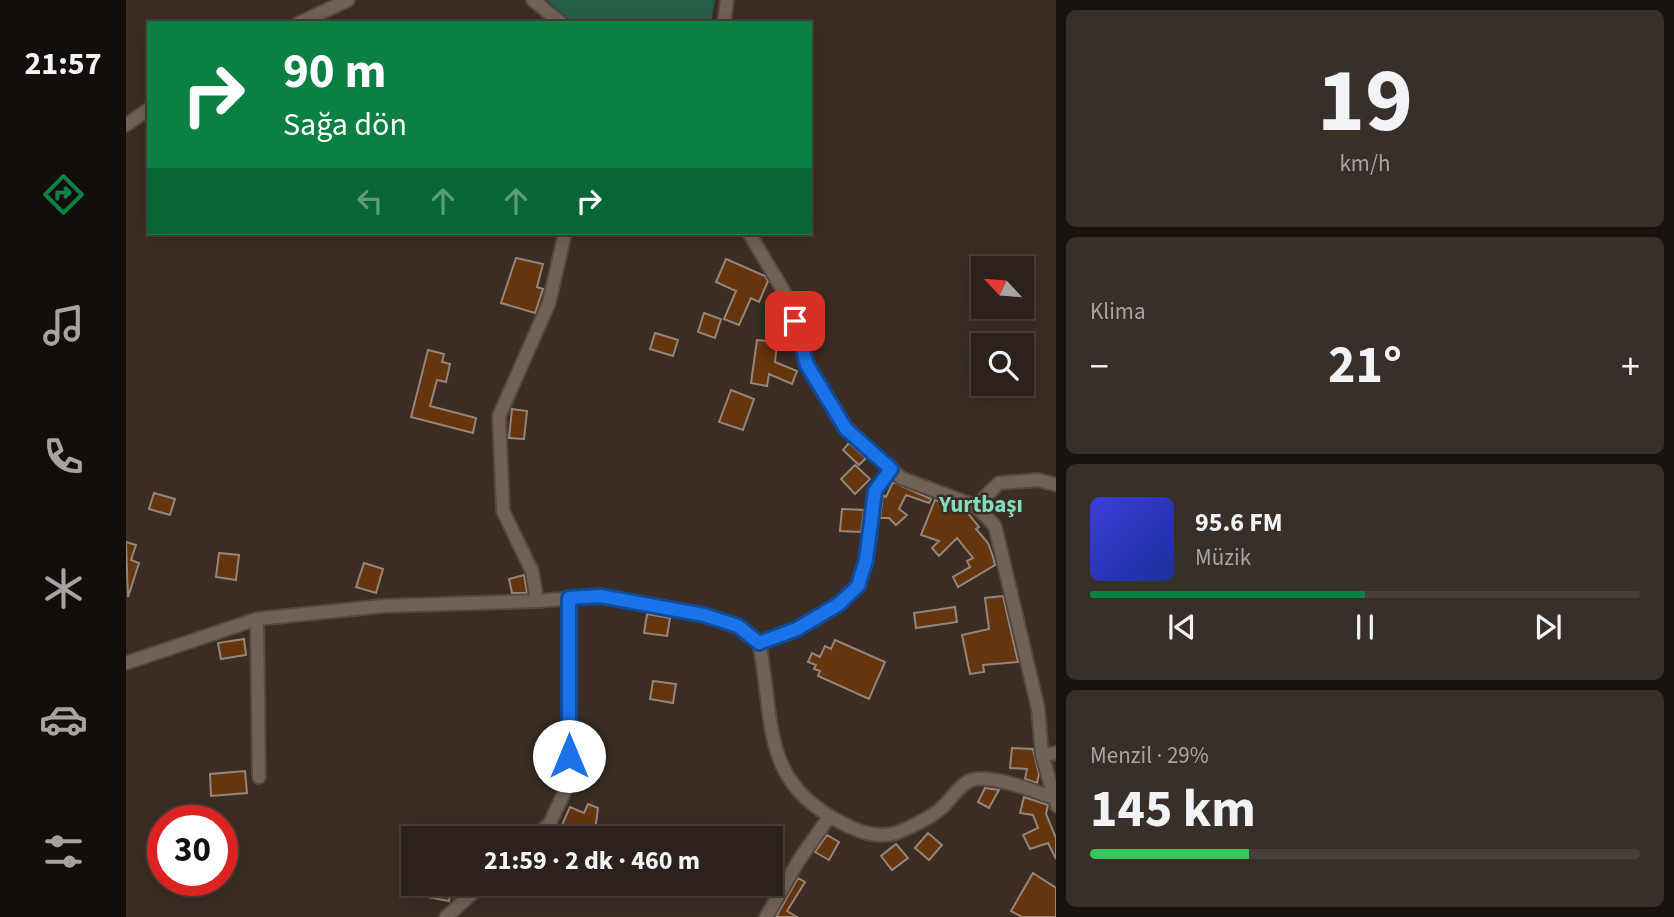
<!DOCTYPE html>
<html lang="tr">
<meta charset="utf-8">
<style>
:root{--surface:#2c221b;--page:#382f28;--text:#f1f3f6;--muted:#a6a4a3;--line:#483f3a;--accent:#0b8043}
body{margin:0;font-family:"Source Sans 3",sans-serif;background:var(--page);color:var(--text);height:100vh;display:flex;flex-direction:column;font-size:26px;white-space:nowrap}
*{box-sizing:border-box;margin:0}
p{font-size:23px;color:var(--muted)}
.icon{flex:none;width:38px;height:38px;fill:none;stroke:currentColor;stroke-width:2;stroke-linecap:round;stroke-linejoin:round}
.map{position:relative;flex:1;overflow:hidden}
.panel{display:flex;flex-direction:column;gap:10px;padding:10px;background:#18130f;width:618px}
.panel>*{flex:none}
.guide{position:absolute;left:21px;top:21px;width:665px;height:214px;border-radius:0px;box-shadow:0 4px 18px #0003,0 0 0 2px var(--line);background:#0b8043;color:#fff;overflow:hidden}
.needle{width:46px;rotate:296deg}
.fabs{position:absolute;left:845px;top:256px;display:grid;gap:14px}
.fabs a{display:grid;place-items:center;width:63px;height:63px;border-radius:0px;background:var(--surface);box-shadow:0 4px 18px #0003,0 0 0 2px var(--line);font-size:35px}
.speed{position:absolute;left:21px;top:805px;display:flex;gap:14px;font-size:35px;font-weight:700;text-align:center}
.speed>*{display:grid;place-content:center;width:91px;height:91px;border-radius:50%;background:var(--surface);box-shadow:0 4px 18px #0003,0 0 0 2px var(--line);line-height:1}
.speed .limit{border:10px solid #d22;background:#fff;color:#111}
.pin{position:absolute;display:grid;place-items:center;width:60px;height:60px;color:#fff;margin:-30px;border-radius:14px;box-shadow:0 4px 10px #0006}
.me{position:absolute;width:77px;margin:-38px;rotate:0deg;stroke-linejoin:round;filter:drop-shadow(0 0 5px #0008)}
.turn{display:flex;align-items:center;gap:24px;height:147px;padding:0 21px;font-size:32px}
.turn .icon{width:91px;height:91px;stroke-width:2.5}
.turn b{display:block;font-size:49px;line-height:60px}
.lanes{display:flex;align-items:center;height:66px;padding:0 21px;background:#0003;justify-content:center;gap:35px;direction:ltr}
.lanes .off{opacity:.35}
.big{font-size:52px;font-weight:700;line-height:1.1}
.panel .tile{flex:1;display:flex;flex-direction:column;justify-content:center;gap:10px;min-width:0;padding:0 24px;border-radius:10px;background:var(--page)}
.panel .dial{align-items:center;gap:0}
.dial b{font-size:91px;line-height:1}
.song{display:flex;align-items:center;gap:21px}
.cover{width:84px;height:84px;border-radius:10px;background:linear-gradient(135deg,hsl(240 70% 55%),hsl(230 70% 35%))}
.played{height:7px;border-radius:4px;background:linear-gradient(90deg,var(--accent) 50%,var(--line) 50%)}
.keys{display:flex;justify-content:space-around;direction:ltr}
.heat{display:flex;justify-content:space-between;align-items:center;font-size:38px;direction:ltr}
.charge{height:10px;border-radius:5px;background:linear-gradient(90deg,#34c759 29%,var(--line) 0)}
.trip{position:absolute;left:275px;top:826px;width:382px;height:70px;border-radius:0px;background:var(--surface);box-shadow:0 4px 18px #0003,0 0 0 2px var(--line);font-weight:700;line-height:70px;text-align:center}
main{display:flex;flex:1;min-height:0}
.menu{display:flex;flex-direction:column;width:126px;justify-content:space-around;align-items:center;background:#120e0b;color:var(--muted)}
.menu .icon{width:49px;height:49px}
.menu .active{color:var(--accent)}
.menu b{font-size:32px;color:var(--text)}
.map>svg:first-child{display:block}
</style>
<main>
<nav class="menu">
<b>21:57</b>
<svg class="icon active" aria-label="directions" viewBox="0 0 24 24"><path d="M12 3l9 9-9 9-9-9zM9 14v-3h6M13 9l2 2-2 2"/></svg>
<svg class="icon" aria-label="music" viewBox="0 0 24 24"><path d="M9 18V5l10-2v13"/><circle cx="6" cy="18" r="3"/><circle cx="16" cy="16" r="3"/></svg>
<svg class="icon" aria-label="phone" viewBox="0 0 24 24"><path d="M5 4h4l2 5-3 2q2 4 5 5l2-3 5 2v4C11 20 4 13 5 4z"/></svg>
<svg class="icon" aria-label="climate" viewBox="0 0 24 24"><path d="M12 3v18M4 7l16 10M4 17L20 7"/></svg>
<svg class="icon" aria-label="car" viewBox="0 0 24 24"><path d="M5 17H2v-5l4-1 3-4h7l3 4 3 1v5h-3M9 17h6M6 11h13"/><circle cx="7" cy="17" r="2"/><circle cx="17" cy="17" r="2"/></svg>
<svg class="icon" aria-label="filters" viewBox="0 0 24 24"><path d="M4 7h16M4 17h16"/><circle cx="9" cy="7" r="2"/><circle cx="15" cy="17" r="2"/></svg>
</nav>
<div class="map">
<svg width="931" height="917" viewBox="0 0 931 917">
<rect width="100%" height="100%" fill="#3b2d24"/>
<path fill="#265f48" d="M421,0H589L585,23H447Z"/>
<path fill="#65350d" stroke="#95857a" stroke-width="2" d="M390,258L417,264L411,287L417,289L409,313L375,303Z
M600,259L639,276L642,281L633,302L625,298L613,325L598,319L610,291L590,282Z
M578,313L595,319L589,338L572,332Z
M529,333L552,340L547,356L524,349Z
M631,340L651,342L649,362L671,371L666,384L643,374L641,386L625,383Z
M302,350L318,354L316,362L324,364L320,382L311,380L304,406L350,418L347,433L285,417Z
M605,390L628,399L617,430L593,422Z
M386,409L401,411L398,439L383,438Z
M723,443L740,458L733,465L717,450Z
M729,465L744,479L729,494L715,479Z
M767,482L805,499L803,503L780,495L773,509L781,515L770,525L763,518H754L757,495L760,497Z
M28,493L49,499L44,515L23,509Z
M809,500L841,512L853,527L850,529L862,543L867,557L869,565L832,587L827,577L844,567L841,561L847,558L831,538L813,556L806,548L813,541L795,535Z
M716,509L738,510L735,532L714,531Z
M0,542L10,545L5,560L13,563L2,597Z
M93,553L113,555L110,580L90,577Z
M238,563L257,569L250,593L230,587Z
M398,575L401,593H386L383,579Z
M877,596L892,662L857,665L858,672L844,674L836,635L863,629L859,598Z
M829,607L831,622L790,628L788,613Z
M521,614L544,618L541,636L518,633Z
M118,639L120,655L95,659L92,643Z
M709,640L759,662L743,699L692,676L694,671L688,669L690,665L682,662L686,653L694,657L699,646L705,649Z
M527,681L550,684L547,703L524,699Z
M886,748L907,749L913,774L911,783L899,779L901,769L884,768Z
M415,759H434V778L414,777Z
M119,771L121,793L85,796L84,774Z
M859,788L873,790L863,808L852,802Z
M898,797L922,805L920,814L930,838V859L922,843L904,849L897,835L912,828L907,815L894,813Z
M462,804L472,808L468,838H430L444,807L458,813Z
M802,833L816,845L803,860L789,848Z
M701,835L713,842L703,860L689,852Z
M770,844L782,858L766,870L755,856Z
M907,873L930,888V917H896L885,911Z
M672,878L679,882L661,911L671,917H650Z
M303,884H326L323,901L301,897Z"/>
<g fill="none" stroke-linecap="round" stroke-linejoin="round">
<g stroke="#544942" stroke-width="16">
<path id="minor" d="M407,0L435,23
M173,23L222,0
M598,23L601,0
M0,125L23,109
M623,233L663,300L681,365L721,429L775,478L850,506L869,526L912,708L916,755L931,806
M850,506L873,483L912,480L931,485
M411,601L406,571L377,511L373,416L423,303L439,233
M131,619L133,777
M633,643L671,630L714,604L732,586L740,560L749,491L765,469
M0,663L131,619L257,606L411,601L474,596L578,615L612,626L633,643C649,720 633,780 714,822C731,831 750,839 770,833C783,828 801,819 812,811C823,803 831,787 843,781C862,772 906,791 926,797
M916,755L931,753
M407,838L424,823L443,782V598
M320,917L357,884
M640,917L673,860L703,817"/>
</g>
<use href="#minor" stroke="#716257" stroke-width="12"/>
</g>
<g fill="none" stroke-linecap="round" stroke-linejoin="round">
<g stroke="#114b97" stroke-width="18">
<path id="route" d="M443,756V598L474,596L578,615L612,626L633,643L671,629L713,604L732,586L740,560L749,491L765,469L720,429L681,365L669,321"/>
</g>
<use href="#route" stroke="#1a73e8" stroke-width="12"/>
</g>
<g text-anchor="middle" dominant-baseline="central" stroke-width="5" stroke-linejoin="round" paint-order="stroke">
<g font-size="23" font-weight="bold" fill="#81ddbe" stroke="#3b2d24">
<text x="855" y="504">Yurtbaşı</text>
</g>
</g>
</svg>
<div class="fabs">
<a><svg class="needle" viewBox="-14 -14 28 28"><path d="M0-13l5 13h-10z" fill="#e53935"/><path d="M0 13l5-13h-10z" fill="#a6a4a3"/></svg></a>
<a><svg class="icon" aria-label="search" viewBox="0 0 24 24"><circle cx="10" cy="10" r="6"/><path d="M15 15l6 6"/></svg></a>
</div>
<div class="speed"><div class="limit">30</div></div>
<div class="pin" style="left:669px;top:321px;background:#d93025"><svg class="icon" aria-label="arrive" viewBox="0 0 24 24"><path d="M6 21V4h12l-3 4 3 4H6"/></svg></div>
<svg class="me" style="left:443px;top:756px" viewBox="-20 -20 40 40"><circle r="19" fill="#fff"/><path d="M0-13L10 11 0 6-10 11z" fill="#1a73e8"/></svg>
<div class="trip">21:59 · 2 dk · 460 m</div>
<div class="guide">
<div class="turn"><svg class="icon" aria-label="right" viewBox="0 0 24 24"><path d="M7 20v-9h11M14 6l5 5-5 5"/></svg><div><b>90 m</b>Sağa dön</div></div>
<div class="lanes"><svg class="icon off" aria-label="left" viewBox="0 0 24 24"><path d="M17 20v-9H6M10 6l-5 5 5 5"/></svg><svg class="icon off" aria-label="ahead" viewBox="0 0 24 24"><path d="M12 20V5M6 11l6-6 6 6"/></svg><svg class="icon off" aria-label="ahead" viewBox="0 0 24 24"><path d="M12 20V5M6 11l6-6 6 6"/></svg><svg class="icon" aria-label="right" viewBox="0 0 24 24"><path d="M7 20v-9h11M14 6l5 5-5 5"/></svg></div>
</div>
</div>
<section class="panel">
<div class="tile dial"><b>19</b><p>km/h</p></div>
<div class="tile"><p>Klima</p>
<div class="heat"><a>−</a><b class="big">21°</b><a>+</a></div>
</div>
<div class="tile">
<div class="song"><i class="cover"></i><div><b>95.6 FM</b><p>Müzik</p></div></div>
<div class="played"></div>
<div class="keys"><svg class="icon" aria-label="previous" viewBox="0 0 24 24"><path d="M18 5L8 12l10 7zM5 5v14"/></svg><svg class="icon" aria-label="pause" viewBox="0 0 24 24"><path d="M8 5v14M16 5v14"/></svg><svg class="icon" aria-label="next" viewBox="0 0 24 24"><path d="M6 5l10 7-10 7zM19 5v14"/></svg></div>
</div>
<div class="tile"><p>Menzil · 29%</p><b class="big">145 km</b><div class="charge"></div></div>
</section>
</main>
